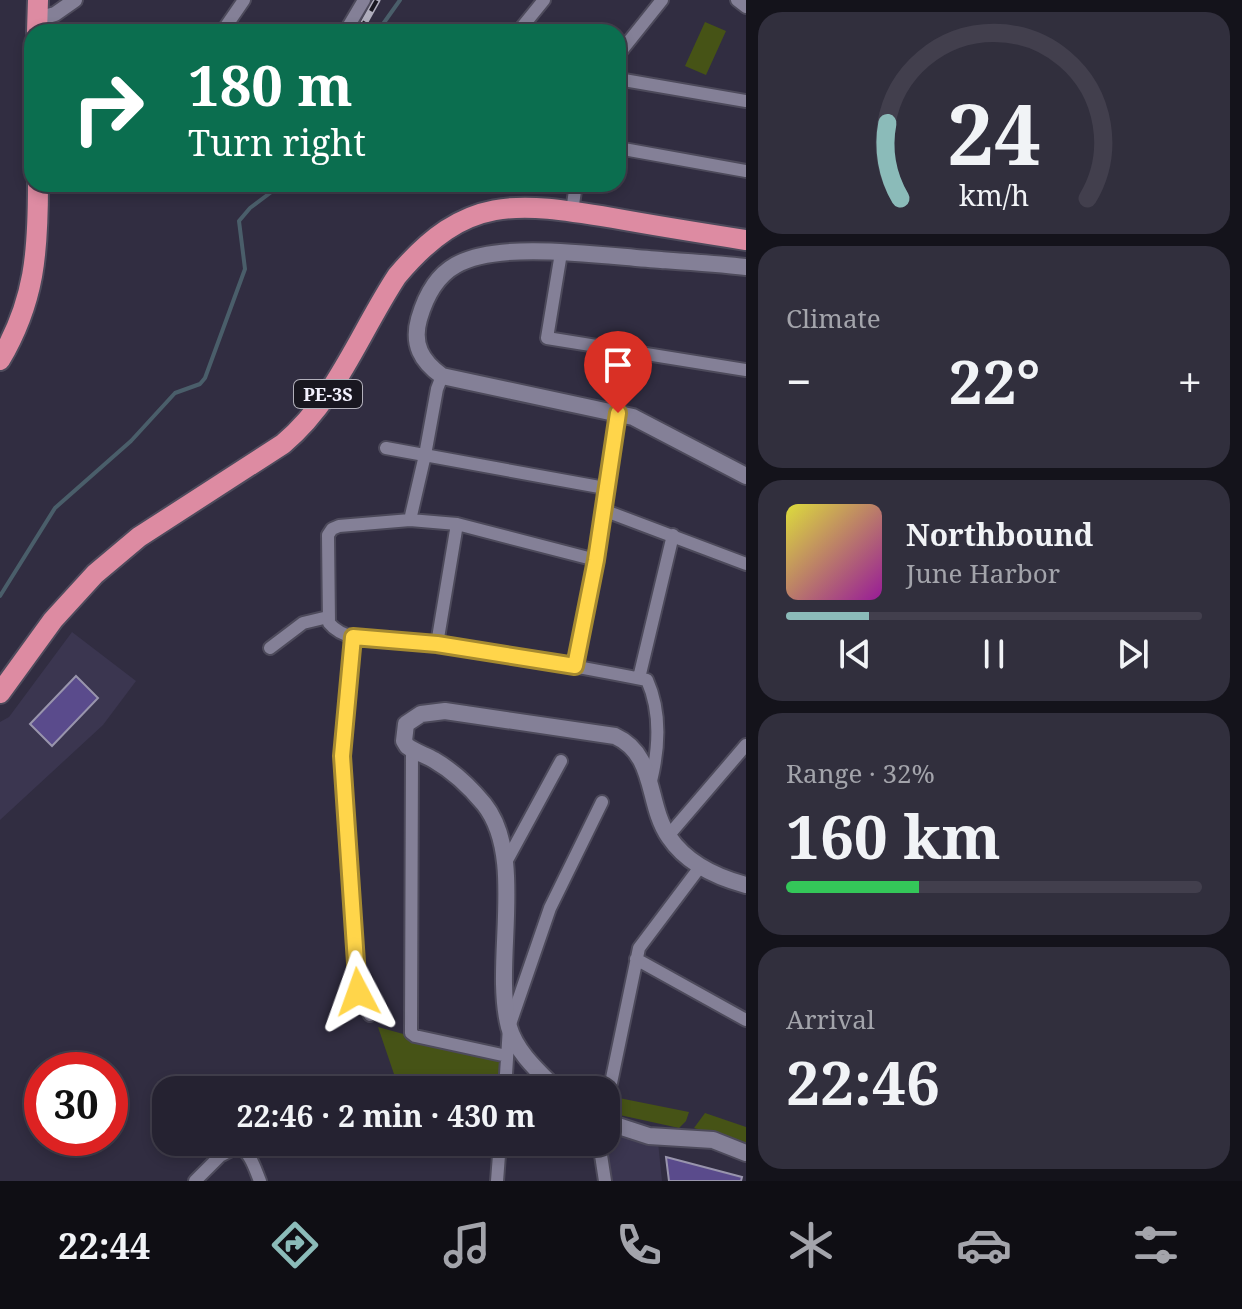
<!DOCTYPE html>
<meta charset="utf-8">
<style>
:root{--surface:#252231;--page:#312f3d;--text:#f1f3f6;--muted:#a3a4ab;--line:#423f4d;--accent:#8bbbb9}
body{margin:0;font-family:"Noto Serif",serif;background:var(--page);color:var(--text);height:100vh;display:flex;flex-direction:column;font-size:30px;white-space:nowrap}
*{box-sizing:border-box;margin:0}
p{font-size:26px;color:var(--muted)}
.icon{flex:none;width:44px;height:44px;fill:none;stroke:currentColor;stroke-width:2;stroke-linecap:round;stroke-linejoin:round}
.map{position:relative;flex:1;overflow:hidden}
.panel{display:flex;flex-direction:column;gap:12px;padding:12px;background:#14131b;width:496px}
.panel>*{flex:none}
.banner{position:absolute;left:24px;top:24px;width:602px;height:168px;border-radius:24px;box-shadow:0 4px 12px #0003,0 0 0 2px var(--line);background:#0b6e4f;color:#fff;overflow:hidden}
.speed{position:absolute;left:24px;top:1052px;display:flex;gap:16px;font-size:40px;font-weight:700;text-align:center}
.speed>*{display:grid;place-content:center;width:104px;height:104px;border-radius:50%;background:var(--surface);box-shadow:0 4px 12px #0003,0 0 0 2px var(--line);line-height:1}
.speed .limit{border:12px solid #d22;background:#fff;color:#111}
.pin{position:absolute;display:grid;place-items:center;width:68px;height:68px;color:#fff;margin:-82px -34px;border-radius:50% 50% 50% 0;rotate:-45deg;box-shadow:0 0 8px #0007}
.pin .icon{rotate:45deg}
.me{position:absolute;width:88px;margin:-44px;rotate:356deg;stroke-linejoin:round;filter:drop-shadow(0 0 6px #0008)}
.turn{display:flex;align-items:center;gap:28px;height:168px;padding:0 32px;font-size:36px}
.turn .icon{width:104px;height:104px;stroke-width:2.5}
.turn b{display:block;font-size:56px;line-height:68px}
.big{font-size:60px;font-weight:700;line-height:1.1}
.panel .card{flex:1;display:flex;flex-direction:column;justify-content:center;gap:12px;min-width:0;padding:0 28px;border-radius:24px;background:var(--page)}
.panel .dial{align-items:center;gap:0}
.dial svg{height:208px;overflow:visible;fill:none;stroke:var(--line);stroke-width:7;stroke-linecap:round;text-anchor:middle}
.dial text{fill:var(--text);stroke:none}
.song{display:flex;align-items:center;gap:24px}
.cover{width:96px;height:96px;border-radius:12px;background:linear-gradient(135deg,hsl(60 70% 55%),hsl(300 70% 35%))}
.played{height:8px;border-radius:4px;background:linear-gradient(90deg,var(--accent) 20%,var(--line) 20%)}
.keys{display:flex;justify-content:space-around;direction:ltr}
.heat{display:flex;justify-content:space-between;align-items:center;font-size:44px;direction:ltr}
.charge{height:12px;border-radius:6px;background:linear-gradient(90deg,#34c759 32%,var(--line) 0)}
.trip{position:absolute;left:152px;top:1076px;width:468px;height:80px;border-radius:24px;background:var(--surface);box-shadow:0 4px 12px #0003,0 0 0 2px var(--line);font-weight:700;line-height:80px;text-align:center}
.dock{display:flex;height:128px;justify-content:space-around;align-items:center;background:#0f0e14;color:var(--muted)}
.dock .icon{width:56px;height:56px}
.dock .on{color:var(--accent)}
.dock b{font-size:36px;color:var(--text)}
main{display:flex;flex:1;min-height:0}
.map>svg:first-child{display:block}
</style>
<main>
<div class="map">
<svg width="746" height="1181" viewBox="0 0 746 1181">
<rect width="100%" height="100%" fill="#312d41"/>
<path fill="#3b3650" d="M72,632L136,681L103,725L0,820V722L9,717Z
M606,1133L658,1142L662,1181H609L603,1142H606Z"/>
<path fill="#465316" d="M705,22L726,31L706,75L685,66Z
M378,1027L501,1061L497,1090H445L395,1077Z
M609,1096L689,1112L686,1121L679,1128L606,1112Z
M705,1113L746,1127V1144L694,1128Z"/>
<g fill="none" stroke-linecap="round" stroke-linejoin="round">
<path stroke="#4a5e6a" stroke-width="4" d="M380,32L383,24L400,0
M0,596L55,508L131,441L175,393L200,384L205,378L245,269L239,221L250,208L282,184"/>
</g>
<path fill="#5a4b8c" stroke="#9995ad" stroke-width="2" d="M76,676L98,698L52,746L30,724Z
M666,1157L742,1177L741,1181H669Z"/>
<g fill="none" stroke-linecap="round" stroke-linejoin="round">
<g stroke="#4d4a5b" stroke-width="16">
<path id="minor" d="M737,0L746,7
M222,32L244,0
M345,32L364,0
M518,32L544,0
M618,55L662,0
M618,79L746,101
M618,148L746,171
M572,211L576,184
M561,253L547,338L746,370
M386,448L605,488
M603,510L746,564
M410,520L425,455L437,389L442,376
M596,560L457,524L410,520L339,526L332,529L328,535L329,623C345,643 380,640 404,642C486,648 567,665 647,680C661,711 659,748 651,781
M353,637L342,756L358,992L370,1015
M437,644L457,524
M270,648L303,623L328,617
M575,666L596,560L618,413
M639,678L673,535
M412,750L411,1033L415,1036L507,1056
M668,836L746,745
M505,864L561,761
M636,959L746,1020
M505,1090L509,1027L550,908L602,802
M606,1094L611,1083L639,948L700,867
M599,1142L605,1181
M195,1181L220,1156L237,1147C250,1150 255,1169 260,1181
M497,1181L500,1142"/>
</g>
<g stroke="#4d4a5b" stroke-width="18">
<path id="tertiary" d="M37,19L55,14L75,0"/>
</g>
<g stroke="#4d4a5b" stroke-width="20">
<path id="secondary" d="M746,267C718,264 689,262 661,260C609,257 501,239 456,265C436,276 425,298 419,319C412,344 421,361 442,376L633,417L746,476
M557,1090C539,1072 516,1052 509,1027C492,962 527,858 484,804C470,787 453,771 434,760C425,755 415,752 407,746L404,741L406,724L421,714L445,711L615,736C657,755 646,804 669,837C687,864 716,877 746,885
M606,1122L649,1136L713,1140L746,1153"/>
</g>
<g stroke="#4d4a5b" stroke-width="24">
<path id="trunk" d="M37,32L38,0
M0,360C35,301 38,252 38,184
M0,693L53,620L95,574L139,537L283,444C336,400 360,332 397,276C466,194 516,202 613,218C657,226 701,233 746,240"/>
</g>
<use href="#minor" stroke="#848097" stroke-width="12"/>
<use href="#tertiary" stroke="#848097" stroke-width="14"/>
<use href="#secondary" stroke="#848097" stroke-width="16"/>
<use href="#trunk" stroke="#dd8ba2" stroke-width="20"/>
<g stroke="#afadbc" stroke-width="7">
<path id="rail" d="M359,32L377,0"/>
</g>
<use href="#rail" stroke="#191720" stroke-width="4" stroke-dasharray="12" stroke-linecap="butt"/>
</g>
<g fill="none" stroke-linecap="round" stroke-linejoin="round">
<g stroke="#a68a30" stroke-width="20">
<path id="route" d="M358,992L342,756L353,637L437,644L575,666L596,560L618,413"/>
</g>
<use href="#route" stroke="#ffd54a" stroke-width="14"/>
</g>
<g text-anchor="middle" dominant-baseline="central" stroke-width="8" stroke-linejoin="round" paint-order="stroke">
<rect fill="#191720" stroke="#b2b0bb" stroke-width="2" x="294" y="380" width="68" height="28" rx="6"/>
<g font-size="18" font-weight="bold" fill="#f3f1fe">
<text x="328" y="394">PE-3S</text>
</g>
</g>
</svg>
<div class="speed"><div class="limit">30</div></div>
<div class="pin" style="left:618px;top:413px;background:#d93025"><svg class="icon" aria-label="arrive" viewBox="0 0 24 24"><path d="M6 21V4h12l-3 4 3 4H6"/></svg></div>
<svg class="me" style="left:358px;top:992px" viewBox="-20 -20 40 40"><path d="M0-17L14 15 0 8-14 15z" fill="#ffd54a" stroke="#fff" stroke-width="4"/></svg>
<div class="trip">22:46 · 2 min · 430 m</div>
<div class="banner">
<div class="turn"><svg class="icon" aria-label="right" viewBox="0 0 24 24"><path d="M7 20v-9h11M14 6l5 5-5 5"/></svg><div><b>180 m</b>Turn right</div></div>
</div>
</div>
<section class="panel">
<div class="card dial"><svg viewBox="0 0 100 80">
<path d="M14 69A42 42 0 1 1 86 69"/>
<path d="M14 69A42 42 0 0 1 9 40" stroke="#8bbbb9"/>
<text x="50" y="56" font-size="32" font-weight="700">24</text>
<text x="50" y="72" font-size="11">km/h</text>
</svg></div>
<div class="card"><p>Climate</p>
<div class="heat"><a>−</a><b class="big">22°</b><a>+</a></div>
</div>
<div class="card">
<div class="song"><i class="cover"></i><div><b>Northbound</b><p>June Harbor</p></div></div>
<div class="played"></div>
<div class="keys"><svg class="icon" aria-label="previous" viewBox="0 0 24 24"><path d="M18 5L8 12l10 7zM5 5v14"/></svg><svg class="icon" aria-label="pause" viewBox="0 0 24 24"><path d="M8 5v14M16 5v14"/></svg><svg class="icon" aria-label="next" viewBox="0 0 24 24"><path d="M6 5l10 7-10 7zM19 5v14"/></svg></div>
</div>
<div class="card"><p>Range · 32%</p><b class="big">160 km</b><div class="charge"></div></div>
<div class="card"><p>Arrival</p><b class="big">22:46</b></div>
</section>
</main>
<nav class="dock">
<b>22:44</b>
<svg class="icon on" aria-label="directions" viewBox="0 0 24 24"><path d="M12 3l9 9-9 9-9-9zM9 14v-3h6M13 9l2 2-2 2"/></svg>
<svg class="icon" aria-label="music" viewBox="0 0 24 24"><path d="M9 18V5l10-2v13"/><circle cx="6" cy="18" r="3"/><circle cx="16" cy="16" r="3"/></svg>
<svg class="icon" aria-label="phone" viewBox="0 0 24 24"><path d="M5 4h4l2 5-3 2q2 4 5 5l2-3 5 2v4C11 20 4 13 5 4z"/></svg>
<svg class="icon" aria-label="climate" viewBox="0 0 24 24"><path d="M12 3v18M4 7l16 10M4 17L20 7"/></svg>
<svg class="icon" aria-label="car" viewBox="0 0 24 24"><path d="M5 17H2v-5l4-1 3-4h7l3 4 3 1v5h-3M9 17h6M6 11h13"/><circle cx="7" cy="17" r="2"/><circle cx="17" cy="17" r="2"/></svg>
<svg class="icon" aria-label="filters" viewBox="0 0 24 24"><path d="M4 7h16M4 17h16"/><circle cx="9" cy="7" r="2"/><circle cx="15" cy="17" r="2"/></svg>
</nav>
